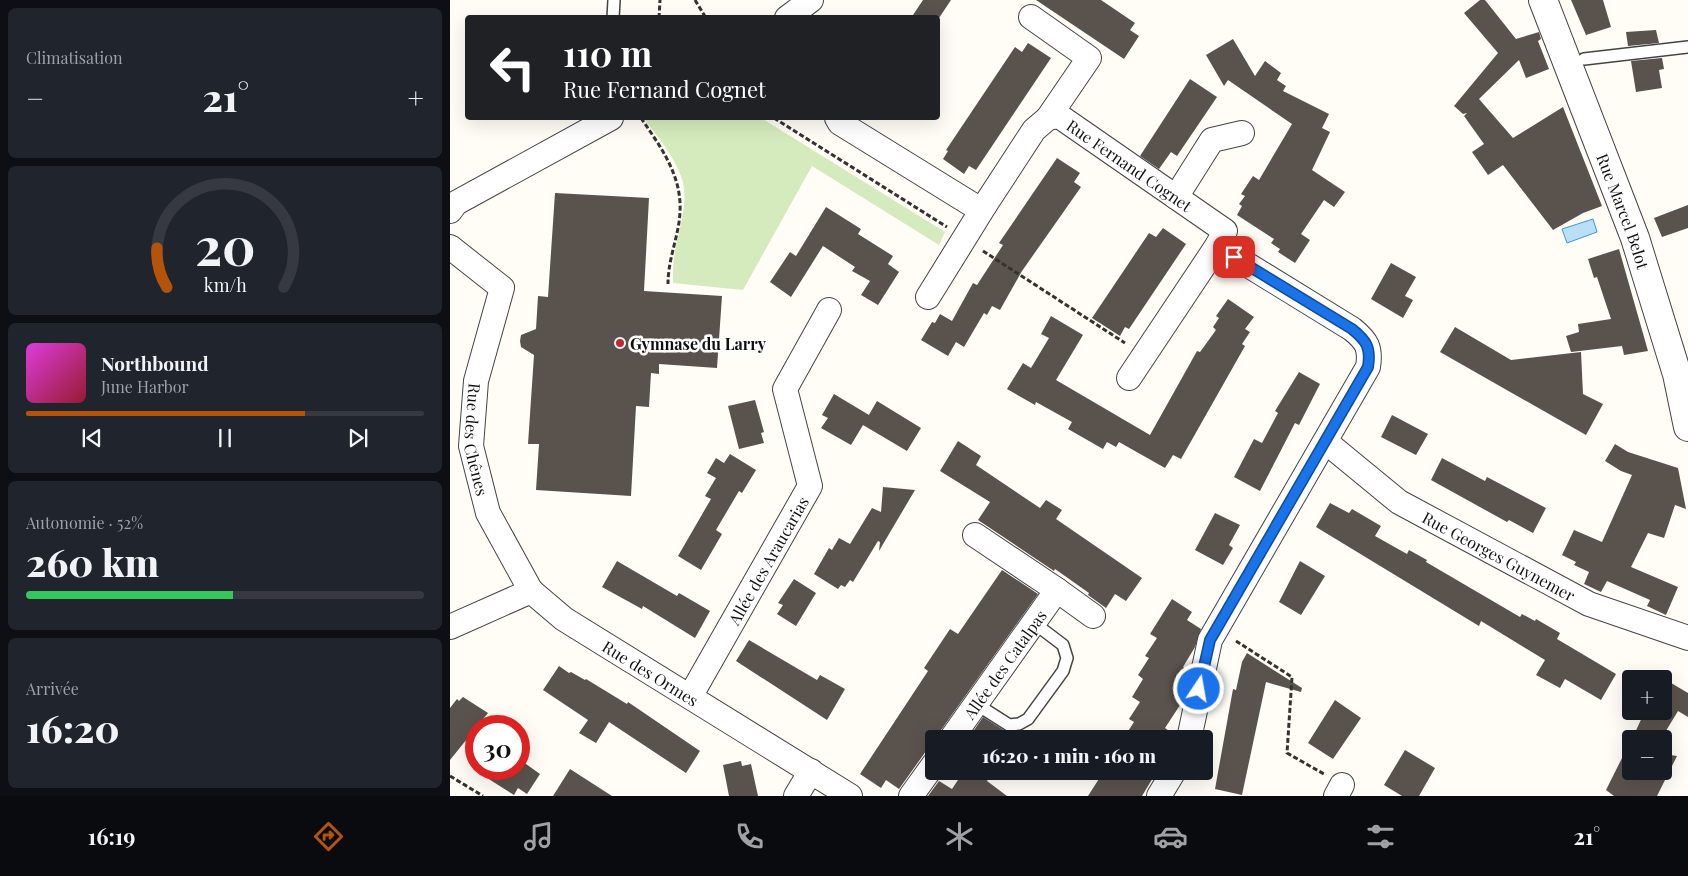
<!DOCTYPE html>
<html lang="fr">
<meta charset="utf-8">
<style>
:root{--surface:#171b24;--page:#20242c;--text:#f1f3f6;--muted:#9ea1a6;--line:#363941;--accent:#b45309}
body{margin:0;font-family:"Playfair Display",serif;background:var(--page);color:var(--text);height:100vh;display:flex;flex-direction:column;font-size:19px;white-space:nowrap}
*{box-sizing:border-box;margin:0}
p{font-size:16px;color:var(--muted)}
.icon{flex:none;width:28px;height:28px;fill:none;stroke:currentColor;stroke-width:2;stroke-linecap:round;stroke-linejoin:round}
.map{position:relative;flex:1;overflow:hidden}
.panel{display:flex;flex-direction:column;gap:8px;padding:8px;background:#0d0f14;width:450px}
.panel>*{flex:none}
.hud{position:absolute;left:15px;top:15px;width:475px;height:105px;border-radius:5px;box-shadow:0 5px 20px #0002;background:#202124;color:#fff;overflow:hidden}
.tools{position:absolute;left:1172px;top:670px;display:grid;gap:10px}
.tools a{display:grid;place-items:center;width:50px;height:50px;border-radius:5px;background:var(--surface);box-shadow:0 5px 20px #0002;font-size:25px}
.speed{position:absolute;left:15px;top:715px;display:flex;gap:10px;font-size:25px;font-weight:700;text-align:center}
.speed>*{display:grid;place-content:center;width:65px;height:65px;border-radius:50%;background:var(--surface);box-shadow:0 5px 20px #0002;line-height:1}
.speed .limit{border:8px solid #d22;background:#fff;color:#111}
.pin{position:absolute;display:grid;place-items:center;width:42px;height:42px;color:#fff;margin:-21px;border-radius:10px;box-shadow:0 2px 8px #0006}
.me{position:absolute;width:55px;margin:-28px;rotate:12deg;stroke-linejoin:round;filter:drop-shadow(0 0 4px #0008)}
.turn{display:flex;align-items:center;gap:18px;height:105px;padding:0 15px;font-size:22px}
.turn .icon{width:65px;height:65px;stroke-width:2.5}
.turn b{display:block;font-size:35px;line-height:42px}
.big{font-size:38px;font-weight:800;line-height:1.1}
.panel .widget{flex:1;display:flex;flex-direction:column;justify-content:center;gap:8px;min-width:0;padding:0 18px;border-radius:8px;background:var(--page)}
.panel .dial{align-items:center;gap:0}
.dial svg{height:130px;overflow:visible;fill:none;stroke:var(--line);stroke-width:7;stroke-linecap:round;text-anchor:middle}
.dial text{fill:var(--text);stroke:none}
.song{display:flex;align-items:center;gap:15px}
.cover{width:60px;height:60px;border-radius:8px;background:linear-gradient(135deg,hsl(300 70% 55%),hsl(350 70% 35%))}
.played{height:5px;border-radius:2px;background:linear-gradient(90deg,var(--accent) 70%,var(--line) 70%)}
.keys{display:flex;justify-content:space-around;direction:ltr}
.heat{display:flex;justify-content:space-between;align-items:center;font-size:28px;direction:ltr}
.charge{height:8px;border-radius:4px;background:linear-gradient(90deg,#34c759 52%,var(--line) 0)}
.trip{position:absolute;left:475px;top:730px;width:288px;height:50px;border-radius:5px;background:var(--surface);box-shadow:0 5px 20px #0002;font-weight:800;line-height:50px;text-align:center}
.dock{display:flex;height:80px;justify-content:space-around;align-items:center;background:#090b0e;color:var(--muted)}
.dock .icon{width:35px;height:35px}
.dock .current{color:var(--accent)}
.dock b{font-size:22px;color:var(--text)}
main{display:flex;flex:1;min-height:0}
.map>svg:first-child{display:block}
</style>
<main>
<section class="panel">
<div class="widget"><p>Climatisation</p>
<div class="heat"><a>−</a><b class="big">21°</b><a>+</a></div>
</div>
<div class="widget dial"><svg viewBox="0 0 100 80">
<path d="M14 69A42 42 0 1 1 86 69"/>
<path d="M14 69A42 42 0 0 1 8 45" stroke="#b45309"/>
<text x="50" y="56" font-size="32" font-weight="700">20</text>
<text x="50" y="72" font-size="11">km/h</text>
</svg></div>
<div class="widget">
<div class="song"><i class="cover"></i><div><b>Northbound</b><p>June Harbor</p></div></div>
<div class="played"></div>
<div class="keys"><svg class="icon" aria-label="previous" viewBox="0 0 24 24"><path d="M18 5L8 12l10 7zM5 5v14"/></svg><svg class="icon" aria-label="pause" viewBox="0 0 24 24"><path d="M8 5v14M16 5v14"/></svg><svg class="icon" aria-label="next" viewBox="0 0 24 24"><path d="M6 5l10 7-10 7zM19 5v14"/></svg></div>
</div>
<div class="widget"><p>Autonomie · 52%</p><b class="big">260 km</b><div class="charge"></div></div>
<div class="widget"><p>Arrivée</p><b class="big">16:20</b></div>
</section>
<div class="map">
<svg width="1238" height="796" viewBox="0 0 1238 796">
<rect width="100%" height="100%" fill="#fffdf5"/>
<path fill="#d5ebbd" d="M200,118H311L495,232L489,245L362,166L293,290L223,283C223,273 223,262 225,252C229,227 240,201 231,176C223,155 208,137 195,120Z"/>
<path fill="#b9e0f7" stroke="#3f96cf" d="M1143,219L1147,232L1117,243L1112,229Z"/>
<path fill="#5a524d" d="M473,0H501L489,18H461Z
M586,0H651L685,23L680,30L689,36L674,59Z
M1030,0H1035L1066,39L1089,32L1091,39L1088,41L1099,69L1076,78L1069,60L1029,99L1063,138L1113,107L1152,206L1133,213L1103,230L1053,165L1038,175L1022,152L1034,144L1014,116L1017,113L1013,114L1004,106L1048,53L1014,13Z
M1121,0H1153L1161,27L1136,35Z
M1206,30L1209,43L1178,46L1176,32Z
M783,39L805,76L815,61L831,73L827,80L836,86L833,91L879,114L872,128L880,132L862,170L895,192L884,207L874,200L851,234L860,240L845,263L828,252L830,249L821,243L824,239L787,215L792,206L789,204L795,196L791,194L803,176L809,180L842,124L778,80L774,86L756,55Z
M578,43L601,58L526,170L519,166L514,174L493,159L498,151L496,150L565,47L572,52Z
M1212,58L1214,69L1209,70L1212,88L1186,92L1181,61Z
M740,79L767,97L727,156L721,152L709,169L690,156Z
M607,158L630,173L624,182L631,187L572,271L550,310L542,306L537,315L534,313L514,347L506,342L498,356L471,340L482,322L485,323L490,314L502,321L523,283L527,285L553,245L549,243Z
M105,193L199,198L194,291L272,296L267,368L209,364V374L201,373L199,407L186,406L181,496L86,490L89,444H78L84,355L71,347L70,341L71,335L86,329L88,296L98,297Z
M1238,205V228L1212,237L1204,218Z
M376,207L411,229L408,234L443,256L438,264L449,272L428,305L411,295L420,281L402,271L405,267L373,246L341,297L320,282L340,252L346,256Z
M713,228L736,244L679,329L675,327L670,336L642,318L699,233L706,237Z
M1169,249L1198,351L1174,355L1172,346L1121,352L1116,336L1129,332L1128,324L1161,319L1147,277L1144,278L1138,259Z
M941,263L966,277L955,296L963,300L953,318L921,299Z
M778,299L804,317L795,329L800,332L792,344L795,346L731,459L723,455L715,468L669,442L666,447L657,442L653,449L618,429L622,422L586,402L585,405L557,389L573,363L581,368L599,338L591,334L601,316L633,335L606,380L700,435L747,351L750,352L766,330L763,327L769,318L766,316Z
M1005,327L1061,360L1131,352L1133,394L1153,404L1136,435L990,352Z
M849,372L870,384L849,425L845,423L810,491L784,477L804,439L812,443L828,413L825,411Z
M384,394L419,415L401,445L371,428L378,418L372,415Z
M305,400L314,432L311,433L314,443L289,449L278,406Z
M427,401L471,428L457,451L413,425Z
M942,415L978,434L966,455L931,437Z
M508,441L531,456L526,465L590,508L596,500L612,510L606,519L692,578L676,601L665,594L656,608L638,595L639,593L605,569L604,571L528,520L540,502L490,471Z
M1165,444L1178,452L1228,468L1236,509L1225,505L1214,538L1198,533L1181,567L1228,587L1216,615L1197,606L1200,600L1157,581L1151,592L1134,584L1139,572L1124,565L1126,562L1112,555L1124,530L1152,542L1182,475L1171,471L1155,461Z
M280,454L306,470L292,493L289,491L266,530L272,534L251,570L228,556L261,499L255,496L266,478L257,473L266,458L274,463Z
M992,458L1035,481L1037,477L1096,508L1083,533L1059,520L1057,522L981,480Z
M433,487L465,490L429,551L430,542L428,541L403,582L400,580L395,587L391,585L388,589L364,574L379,548L382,550L389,538L400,544L422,508L431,512Z
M880,503L899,513L902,509L931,526L925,536L957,554L959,550L977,560L976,562L1070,617L1072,614L1085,621L1086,619L1110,633L1107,639L1166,674L1151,700L1115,679L1110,688L1086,675L1095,660L1031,621L1029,626L866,527Z
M765,513L790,525L779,545L783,548L773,565L745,550Z
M167,561L227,596L229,593L260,611L245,638L193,606L192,609L152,587Z
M850,561L875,576L851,615L829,602Z
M552,570L588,594L449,789L436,780L431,788L410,774L478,671L474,668L500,629L508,634Z
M344,579L366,593L346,626L327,614L333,605L328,603Z
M722,599L742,612L737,620L751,629L745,647L733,667L739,671L733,680L737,682L727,699L732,702L715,728L722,733L719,739H673L684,722L679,719L690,702L682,697L693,679L688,675L699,658L695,656L707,638L700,634Z
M299,640L367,680L370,675L395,689L377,720L286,661Z
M797,653L852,688L851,692L816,682L792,795L765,789L783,689L786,690L792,662Z
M109,666L119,673L121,672L135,680L136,679L177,704L178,702L250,751L236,773L159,722L146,743L129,733L138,720L93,690Z
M1211,677L1238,693V717L1228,711L1211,739H1182L1195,711H1214V679H1210Z
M13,697L38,713L0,760V708L7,699L9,701Z
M885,700L911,718L883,759L858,743Z
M533,717L555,731L566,737L518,739Z
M1181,740V771H1214V754L1227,756L1207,796H1164L1156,790Z
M955,750L985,768L969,796H952L934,785Z
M69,759L90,774L77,794L68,788L64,795L23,769H69Z
M291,761L292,766L301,764L308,796H279L273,765Z
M120,769L162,796H103Z
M514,771H543L537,781L557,796H478L489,781L502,789Z
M654,771H707L692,796H638Z"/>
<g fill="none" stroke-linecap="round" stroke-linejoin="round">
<g stroke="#444" stroke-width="14">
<path id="service" d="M163,18L164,0
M1134,59L1238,47
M526,704L559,725L569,724L578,719L613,671L617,658L613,645L584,623"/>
</g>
<g stroke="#444" stroke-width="26">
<g id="minor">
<path d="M581,17L639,58L598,118"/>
<path d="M337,18L361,0"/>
<path id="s1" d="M387,118L390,123L526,207L535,205L584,130L598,118L609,116L775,231L767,246L902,329C917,341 921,348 918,367L760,640L739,739"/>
<path d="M726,197L762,140L792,133"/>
<path d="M0,211L6,203L161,118"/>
<path id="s2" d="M0,247L52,288L26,381L21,446L38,513L81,591"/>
<path d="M478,297L535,205"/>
<path d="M679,378L767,246"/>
<path id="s3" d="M876,442L949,502L1139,604L1238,638"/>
<path d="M607,590L643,616"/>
<path id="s4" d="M0,627L81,591L114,619L400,796"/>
<path id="s5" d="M241,695L360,486L335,389L379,310"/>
<path id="s6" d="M501,739L607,590L525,535"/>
<path d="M346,796L361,771"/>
<path d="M461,796L484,764"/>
<path d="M709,796L724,771"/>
<path d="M886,796L892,785"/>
</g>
</g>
<g stroke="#444" stroke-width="30">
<g id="tertiary">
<path id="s7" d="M1093,0L1185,238L1227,374L1238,427"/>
</g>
</g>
<path stroke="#333" stroke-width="3" stroke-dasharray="5 2.5" stroke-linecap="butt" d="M245,0L256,18
M209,18L210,0
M191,118C210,146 232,175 230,212C229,236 218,258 218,284
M324,118L497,227
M533,251L675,343
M786,641L842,677L837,753L874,774
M0,776L33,796"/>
<use href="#service" stroke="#fff" stroke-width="11"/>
<use href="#minor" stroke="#fff" stroke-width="24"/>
<use href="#tertiary" stroke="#fff" stroke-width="28"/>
</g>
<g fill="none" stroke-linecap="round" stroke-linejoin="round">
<g stroke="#114b97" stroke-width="12">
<path id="route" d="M749,689L760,640L918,367C921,348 917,341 902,329L784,257"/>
</g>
<use href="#route" stroke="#1a73e8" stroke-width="9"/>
</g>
<circle fill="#c4262e" stroke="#fff" stroke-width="2" cx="170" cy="343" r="5"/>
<g text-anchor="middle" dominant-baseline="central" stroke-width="5" stroke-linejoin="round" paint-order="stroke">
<g font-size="16" fill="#111" stroke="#fff">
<text stroke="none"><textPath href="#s1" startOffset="380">Rue Fernand Cognet</textPath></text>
<text stroke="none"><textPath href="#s7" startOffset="226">Rue Marcel Belot</textPath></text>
<text stroke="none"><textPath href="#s2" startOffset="222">Rue des Chênes</textPath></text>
<text stroke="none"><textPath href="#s3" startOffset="208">Rue Georges Guynemer</textPath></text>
<text stroke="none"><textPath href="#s5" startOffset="155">Allée des Araucarias</textPath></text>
<text stroke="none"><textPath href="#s6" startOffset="92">Allée des Catalpas</textPath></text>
<text stroke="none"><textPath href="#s4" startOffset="234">Rue des Ormes</textPath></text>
</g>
<g font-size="16" font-weight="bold" fill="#111" stroke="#fff" text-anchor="start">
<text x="180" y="343">Gymnase du Larry</text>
</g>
</g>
</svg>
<div class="tools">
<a>+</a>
<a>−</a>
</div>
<div class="speed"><div class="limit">30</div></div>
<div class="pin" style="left:784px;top:257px;background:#d93025"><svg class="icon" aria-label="arrive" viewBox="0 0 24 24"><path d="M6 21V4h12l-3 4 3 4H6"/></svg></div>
<svg class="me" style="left:749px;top:689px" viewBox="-20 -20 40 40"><circle r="17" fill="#1a73e8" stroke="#fff" stroke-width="3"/><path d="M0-11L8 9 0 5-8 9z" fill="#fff"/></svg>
<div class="trip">16:20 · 1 min · 160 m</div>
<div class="hud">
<div class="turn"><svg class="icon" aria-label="left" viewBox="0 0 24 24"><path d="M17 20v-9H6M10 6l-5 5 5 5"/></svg><div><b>110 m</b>Rue Fernand Cognet</div></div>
</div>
</div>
</main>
<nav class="dock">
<b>16:19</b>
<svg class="icon current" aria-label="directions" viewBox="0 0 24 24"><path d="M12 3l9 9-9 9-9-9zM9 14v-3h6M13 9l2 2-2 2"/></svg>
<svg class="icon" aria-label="music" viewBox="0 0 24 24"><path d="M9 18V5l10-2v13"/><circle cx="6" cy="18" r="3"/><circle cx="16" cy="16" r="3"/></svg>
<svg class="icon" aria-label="phone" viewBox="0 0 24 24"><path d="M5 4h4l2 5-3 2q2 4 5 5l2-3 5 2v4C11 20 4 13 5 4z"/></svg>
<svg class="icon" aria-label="climate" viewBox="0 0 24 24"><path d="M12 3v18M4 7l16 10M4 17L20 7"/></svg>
<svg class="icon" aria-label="car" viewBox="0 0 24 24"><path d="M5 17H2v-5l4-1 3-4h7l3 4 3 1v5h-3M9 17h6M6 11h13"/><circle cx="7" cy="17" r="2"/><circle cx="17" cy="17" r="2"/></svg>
<svg class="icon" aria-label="filters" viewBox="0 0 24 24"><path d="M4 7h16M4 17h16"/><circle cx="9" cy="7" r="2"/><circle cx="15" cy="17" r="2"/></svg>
<b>21°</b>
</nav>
